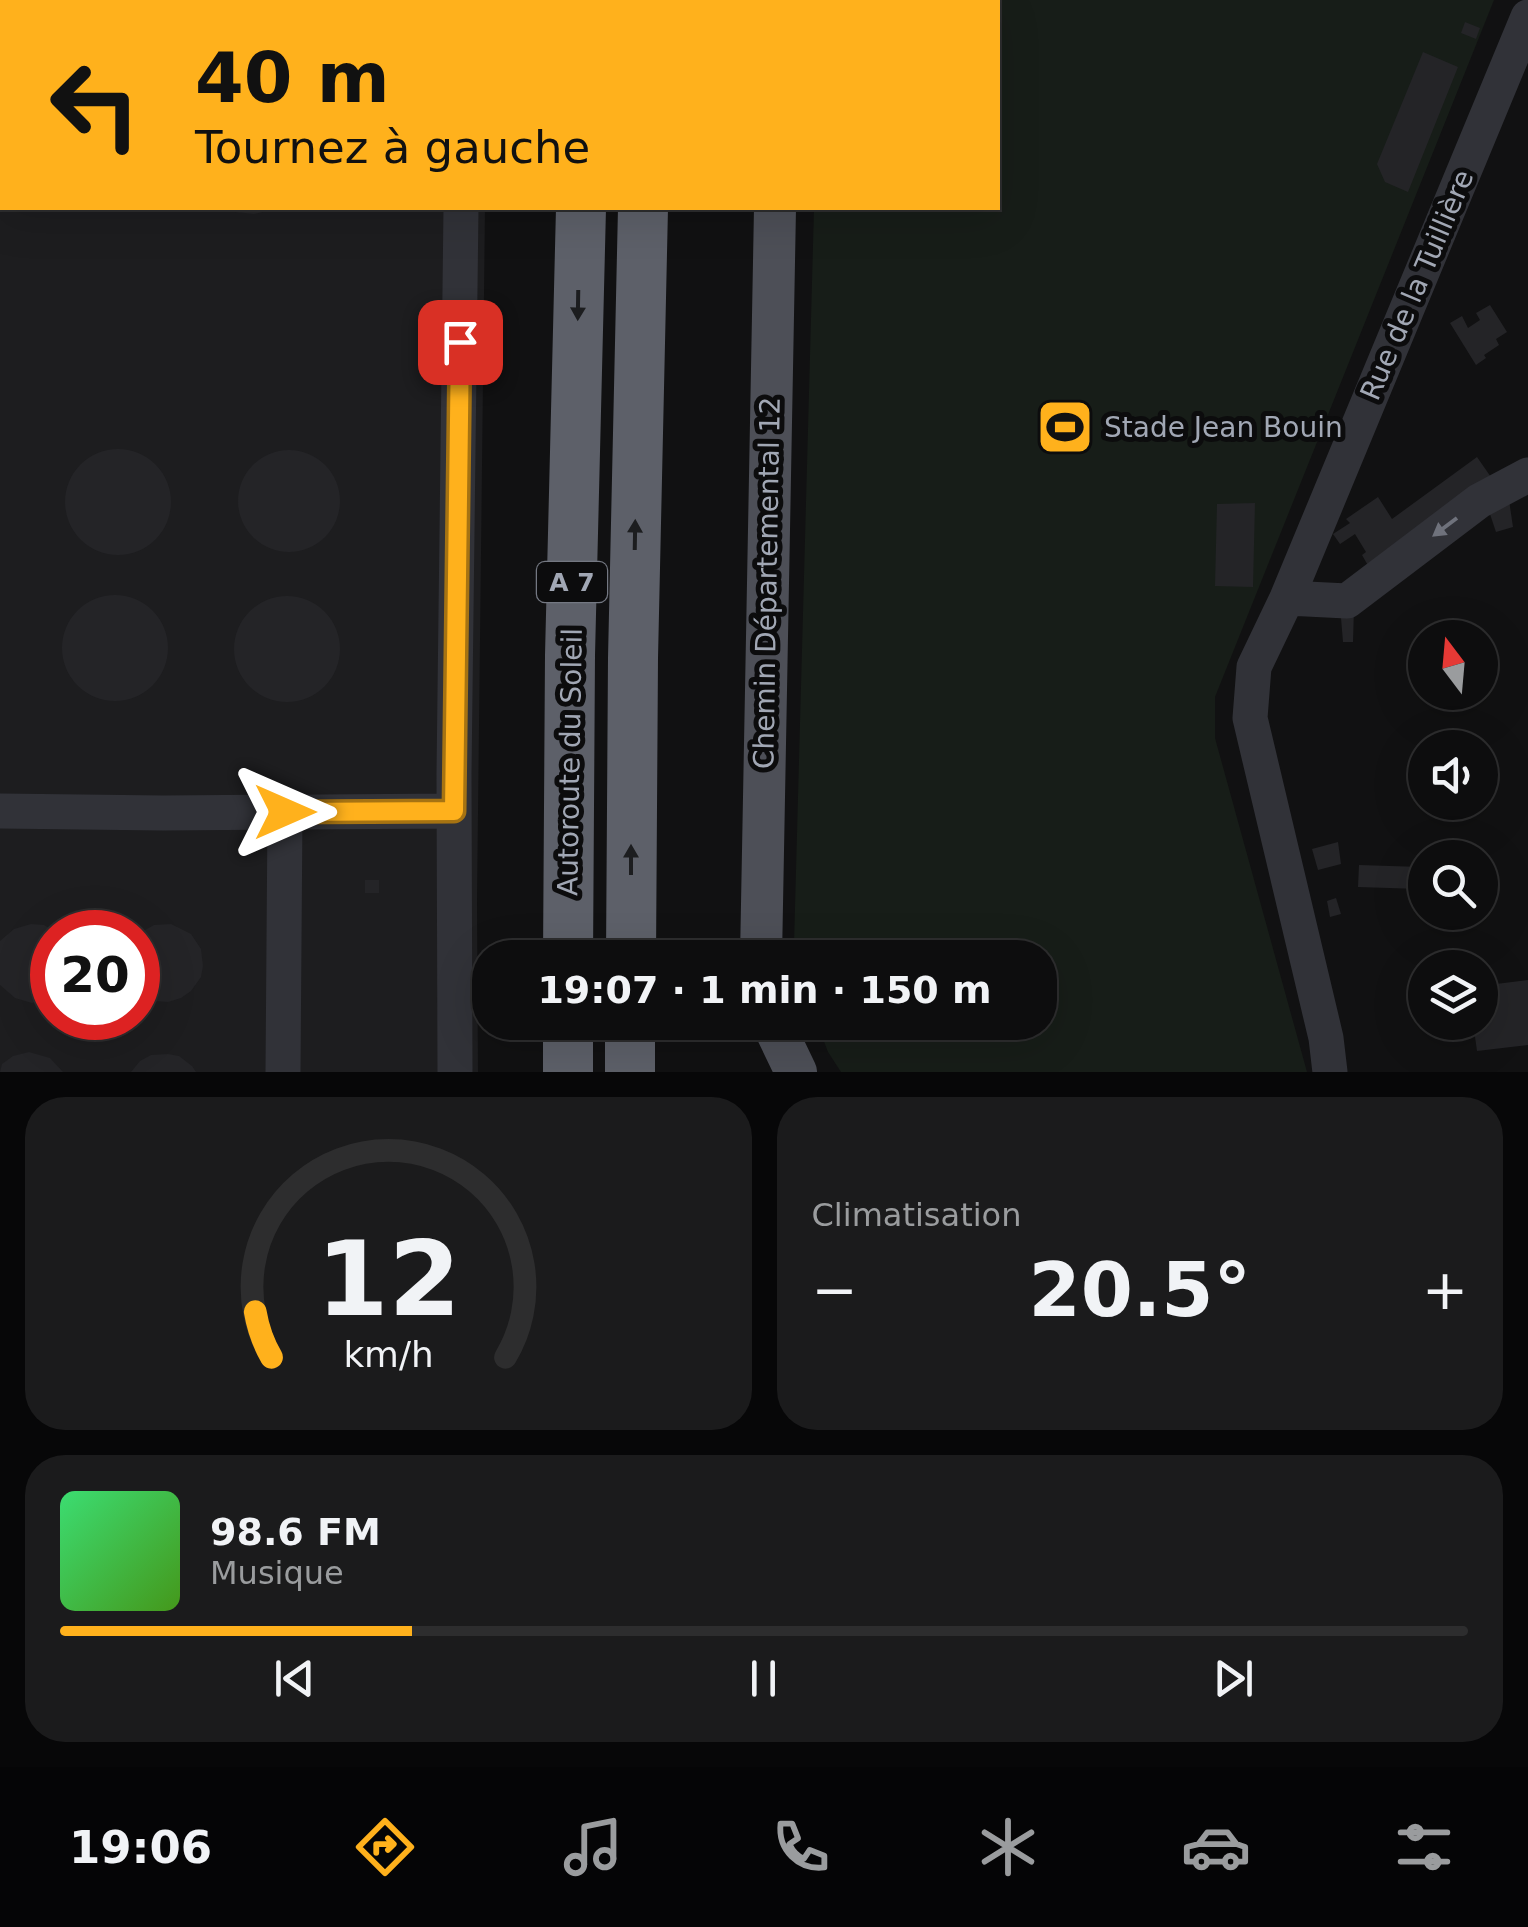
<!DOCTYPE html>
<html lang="fr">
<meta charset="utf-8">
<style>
:root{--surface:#0d0d0e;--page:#1b1b1c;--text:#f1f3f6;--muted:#9a9c9e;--line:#2d2d2e;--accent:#ffb11c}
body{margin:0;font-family:"DejaVu Sans",sans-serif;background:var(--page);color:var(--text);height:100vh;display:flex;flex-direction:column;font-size:38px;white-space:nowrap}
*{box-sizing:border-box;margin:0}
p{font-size:32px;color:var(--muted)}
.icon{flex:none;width:55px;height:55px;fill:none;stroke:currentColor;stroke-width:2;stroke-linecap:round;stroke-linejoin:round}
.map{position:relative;height:1072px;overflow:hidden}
.panel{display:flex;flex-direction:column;gap:25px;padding:25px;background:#070708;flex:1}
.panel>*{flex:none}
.banner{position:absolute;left:0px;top:0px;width:1000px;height:210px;box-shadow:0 10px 40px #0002,0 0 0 2px var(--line);background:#ffb11c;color:#111;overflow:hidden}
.needle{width:65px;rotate:344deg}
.fabs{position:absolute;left:1408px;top:620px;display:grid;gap:20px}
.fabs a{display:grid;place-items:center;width:90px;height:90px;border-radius:50%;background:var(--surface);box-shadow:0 10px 40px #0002,0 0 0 2px var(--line);font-size:50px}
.speed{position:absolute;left:30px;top:910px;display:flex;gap:20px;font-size:50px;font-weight:700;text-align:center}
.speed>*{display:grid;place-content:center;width:130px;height:130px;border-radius:50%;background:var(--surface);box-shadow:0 10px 40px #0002,0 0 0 2px var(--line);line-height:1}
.speed .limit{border:15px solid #d22;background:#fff;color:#111}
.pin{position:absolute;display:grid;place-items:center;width:85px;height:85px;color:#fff;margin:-42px;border-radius:20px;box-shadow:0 5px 15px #0006}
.me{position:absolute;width:110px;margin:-55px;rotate:90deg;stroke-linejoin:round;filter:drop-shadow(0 0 8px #0008)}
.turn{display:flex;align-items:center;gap:35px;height:210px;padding:0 30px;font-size:45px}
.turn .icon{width:130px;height:130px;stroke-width:2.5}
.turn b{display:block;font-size:70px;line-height:85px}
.big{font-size:75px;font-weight:700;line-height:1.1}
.panel .tile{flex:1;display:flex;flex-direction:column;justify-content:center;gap:15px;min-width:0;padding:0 35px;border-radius:40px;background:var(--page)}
.panel .dial{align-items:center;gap:0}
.dial svg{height:260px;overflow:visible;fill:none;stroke:var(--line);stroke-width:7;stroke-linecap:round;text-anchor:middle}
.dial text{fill:var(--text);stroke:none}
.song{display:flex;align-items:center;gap:30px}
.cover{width:120px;height:120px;border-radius:15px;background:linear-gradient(135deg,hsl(140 70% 55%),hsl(100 70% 35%))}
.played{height:10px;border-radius:5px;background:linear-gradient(90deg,var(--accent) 25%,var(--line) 25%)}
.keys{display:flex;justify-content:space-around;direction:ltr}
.heat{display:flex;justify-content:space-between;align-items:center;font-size:55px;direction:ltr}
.panel .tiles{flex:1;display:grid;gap:25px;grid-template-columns:1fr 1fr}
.tile:last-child{grid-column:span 2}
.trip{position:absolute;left:472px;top:940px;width:585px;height:100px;border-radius:40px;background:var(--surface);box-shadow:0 10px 40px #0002,0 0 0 2px var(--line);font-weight:700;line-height:100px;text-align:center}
.menu{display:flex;height:160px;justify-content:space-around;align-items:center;background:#050506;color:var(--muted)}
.menu .icon{width:70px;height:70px}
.menu .on{color:var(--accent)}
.menu b{font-size:45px;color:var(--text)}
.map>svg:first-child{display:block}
</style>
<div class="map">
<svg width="1528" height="1072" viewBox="0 0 1528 1072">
<rect width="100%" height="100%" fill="#111112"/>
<path fill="#1d1d1f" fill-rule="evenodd" d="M0,0H488V2H2V208H485L477,901L478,1072H0ZM52,932H138V1018H52Z"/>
<path fill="#171d18" d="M820,0H1494L1215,697V738L1307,1072H841L828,1052L817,1023L1040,1022V958H797L794,944L814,208H998V2H820Z"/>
<path fill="#242427" d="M1465,22L1480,28L1476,39L1461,33Z
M1423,52L1458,67L1408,192L1385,182L1377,164Z
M217,208H280L254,214L226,211Z
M1490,305L1507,332L1496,339L1499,345L1484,355L1486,358L1476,365L1450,323L1462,316L1468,328L1480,320L1476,313Z
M65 502a53 53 0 1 1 106 0a53 53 0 1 1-106 0Z
M238 501a51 51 0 1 1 102 0a51 51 0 1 1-102 0Z
M1477,457L1493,480L1370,569L1362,555L1366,552L1355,534L1340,544L1333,534L1350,523L1346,519L1378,497L1392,519Z
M1509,500L1513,527L1496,532L1489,511Z
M1255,503L1253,587L1215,586L1217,504Z
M62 648a53 53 0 1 1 106 0a53 53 0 1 1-106 0Z
M234 649a53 53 0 1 1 106 0a53 53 0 1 1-106 0Z
M1354,608L1353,642H1343L1341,618Z
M1338,842L1341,864L1318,870L1312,849Z
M1359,865L1421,867L1420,889L1358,887Z
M365,880H379V893H365Z
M1336,898L1341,914L1330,917L1327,901Z
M31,924L44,925L52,930V996L32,1003L15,998L0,985V941L14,929Z
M171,924L191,934L201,949L203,966L201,977L191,991L181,998L168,1002L155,1001L138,991V934L154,925Z
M1528,980V1045L1477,1051L1473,1022H1480V986Z
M29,1052L50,1058L63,1072H0L2,1064L13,1056Z
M168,1054L179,1056L192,1066L196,1072H131L140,1061L151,1055Z"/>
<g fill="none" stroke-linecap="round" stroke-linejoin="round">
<path stroke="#313238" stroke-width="35" d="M462,2V0
M1287,598L1347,601L1479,501L1528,475
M0,811L163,813L454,811
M283,1072L285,812
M455,1072L454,774L461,208
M1330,1072L1326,1038L1250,718L1254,667L1287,598L1528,17"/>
<path stroke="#4d4f57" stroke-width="42" d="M779,2V0
M761,958L775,208
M772,1022L796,1072"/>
<path stroke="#5d6069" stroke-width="50" d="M586,2L587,0
M649,2V0
M568,958L570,655L581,208
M631,958L633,658L643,208
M630,1022V1072
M568,1072V1022"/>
</g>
<defs><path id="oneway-solid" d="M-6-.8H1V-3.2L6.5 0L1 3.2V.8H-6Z" transform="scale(2.5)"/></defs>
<g fill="#1c1d1f">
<use href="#oneway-solid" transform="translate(578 305) rotate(91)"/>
<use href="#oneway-solid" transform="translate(635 535) rotate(-89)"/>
<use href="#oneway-solid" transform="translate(631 860) rotate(-90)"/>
</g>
<use fill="#6f727c" href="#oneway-solid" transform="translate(1445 527) rotate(143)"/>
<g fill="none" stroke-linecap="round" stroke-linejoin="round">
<g stroke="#a67312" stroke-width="25">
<path id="route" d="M285,812L454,811L460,342"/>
</g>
<use href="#route" stroke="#ffb11c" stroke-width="18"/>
</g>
<defs>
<g id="stadium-square" transform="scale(2.875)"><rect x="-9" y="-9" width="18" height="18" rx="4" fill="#ffb11c" stroke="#0c0c0d"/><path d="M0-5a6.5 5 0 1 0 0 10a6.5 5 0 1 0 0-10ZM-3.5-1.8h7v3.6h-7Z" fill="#111"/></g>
</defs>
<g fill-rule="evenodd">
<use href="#stadium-square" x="1065" y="427"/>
</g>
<g text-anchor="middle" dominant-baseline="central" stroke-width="10" stroke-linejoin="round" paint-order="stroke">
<rect fill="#0c0c0d" stroke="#747882" stroke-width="2.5" x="537" y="562" width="70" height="40" rx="8"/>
<g font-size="25" font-weight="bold" fill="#a1a7b4">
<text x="572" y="582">A 7</text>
</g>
<g font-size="28" fill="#a1a7b4" stroke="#0c0c0d">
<text transform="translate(1417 285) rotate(-67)">Rue de la Tuillière</text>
<text transform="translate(767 583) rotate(-89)">Chemin Départemental 12</text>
<text transform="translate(570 762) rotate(-89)">Autoroute du Soleil</text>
</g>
<g font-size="28" fill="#a1a7b4" stroke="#0c0c0d" text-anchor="start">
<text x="1104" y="427">Stade Jean Bouin</text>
</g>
</g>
</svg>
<div class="fabs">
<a><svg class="needle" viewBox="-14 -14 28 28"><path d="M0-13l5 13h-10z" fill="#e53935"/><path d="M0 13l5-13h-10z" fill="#9a9c9e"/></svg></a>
<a><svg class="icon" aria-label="sound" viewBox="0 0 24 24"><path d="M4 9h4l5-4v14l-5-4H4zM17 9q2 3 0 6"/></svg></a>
<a><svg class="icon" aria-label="search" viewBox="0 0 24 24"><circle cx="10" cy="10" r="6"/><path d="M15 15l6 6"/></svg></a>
<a><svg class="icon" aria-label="layers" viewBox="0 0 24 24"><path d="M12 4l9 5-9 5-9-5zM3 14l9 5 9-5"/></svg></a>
</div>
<div class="speed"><div class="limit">20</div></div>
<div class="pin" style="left:460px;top:342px;background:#d93025"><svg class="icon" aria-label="arrive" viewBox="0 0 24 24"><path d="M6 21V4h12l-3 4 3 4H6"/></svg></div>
<svg class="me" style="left:285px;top:812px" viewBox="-20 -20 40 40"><path d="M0-17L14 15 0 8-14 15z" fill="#ffb11c" stroke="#fff" stroke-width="4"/></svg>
<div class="trip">19:07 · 1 min · 150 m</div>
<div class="banner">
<div class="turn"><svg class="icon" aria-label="left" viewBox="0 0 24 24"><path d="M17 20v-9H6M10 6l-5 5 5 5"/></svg><div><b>40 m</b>Tournez à gauche</div></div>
</div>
</div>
<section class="panel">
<div class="tiles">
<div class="tile dial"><svg viewBox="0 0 100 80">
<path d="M14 69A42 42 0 1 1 86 69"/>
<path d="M14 69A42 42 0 0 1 9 55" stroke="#ffb11c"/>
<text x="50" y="56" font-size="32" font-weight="700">12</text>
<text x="50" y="72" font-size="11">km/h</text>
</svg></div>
<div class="tile"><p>Climatisation</p>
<div class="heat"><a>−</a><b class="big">20.5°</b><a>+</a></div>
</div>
<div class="tile">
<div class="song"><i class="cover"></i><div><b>98.6 FM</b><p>Musique</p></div></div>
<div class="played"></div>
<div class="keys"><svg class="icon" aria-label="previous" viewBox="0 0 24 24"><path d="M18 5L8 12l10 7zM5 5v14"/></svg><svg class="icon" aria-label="pause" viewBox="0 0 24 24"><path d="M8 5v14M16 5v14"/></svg><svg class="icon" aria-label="next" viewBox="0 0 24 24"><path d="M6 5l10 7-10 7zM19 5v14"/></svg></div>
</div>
</div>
</section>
<nav class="menu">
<b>19:06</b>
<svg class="icon on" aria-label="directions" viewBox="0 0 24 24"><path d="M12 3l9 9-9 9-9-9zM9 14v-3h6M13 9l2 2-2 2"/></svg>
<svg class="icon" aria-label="music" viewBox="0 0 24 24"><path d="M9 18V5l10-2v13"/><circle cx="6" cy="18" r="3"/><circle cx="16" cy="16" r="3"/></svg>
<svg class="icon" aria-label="phone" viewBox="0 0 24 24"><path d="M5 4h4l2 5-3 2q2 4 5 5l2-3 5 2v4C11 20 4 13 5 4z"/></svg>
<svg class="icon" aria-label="climate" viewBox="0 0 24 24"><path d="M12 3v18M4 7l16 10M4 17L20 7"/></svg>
<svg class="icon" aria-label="car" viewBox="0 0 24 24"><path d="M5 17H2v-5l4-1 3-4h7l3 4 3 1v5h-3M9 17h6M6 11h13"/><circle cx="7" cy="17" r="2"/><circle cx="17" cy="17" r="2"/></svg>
<svg class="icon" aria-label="filters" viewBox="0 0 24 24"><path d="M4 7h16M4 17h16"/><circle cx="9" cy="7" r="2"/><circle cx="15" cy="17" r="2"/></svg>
</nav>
